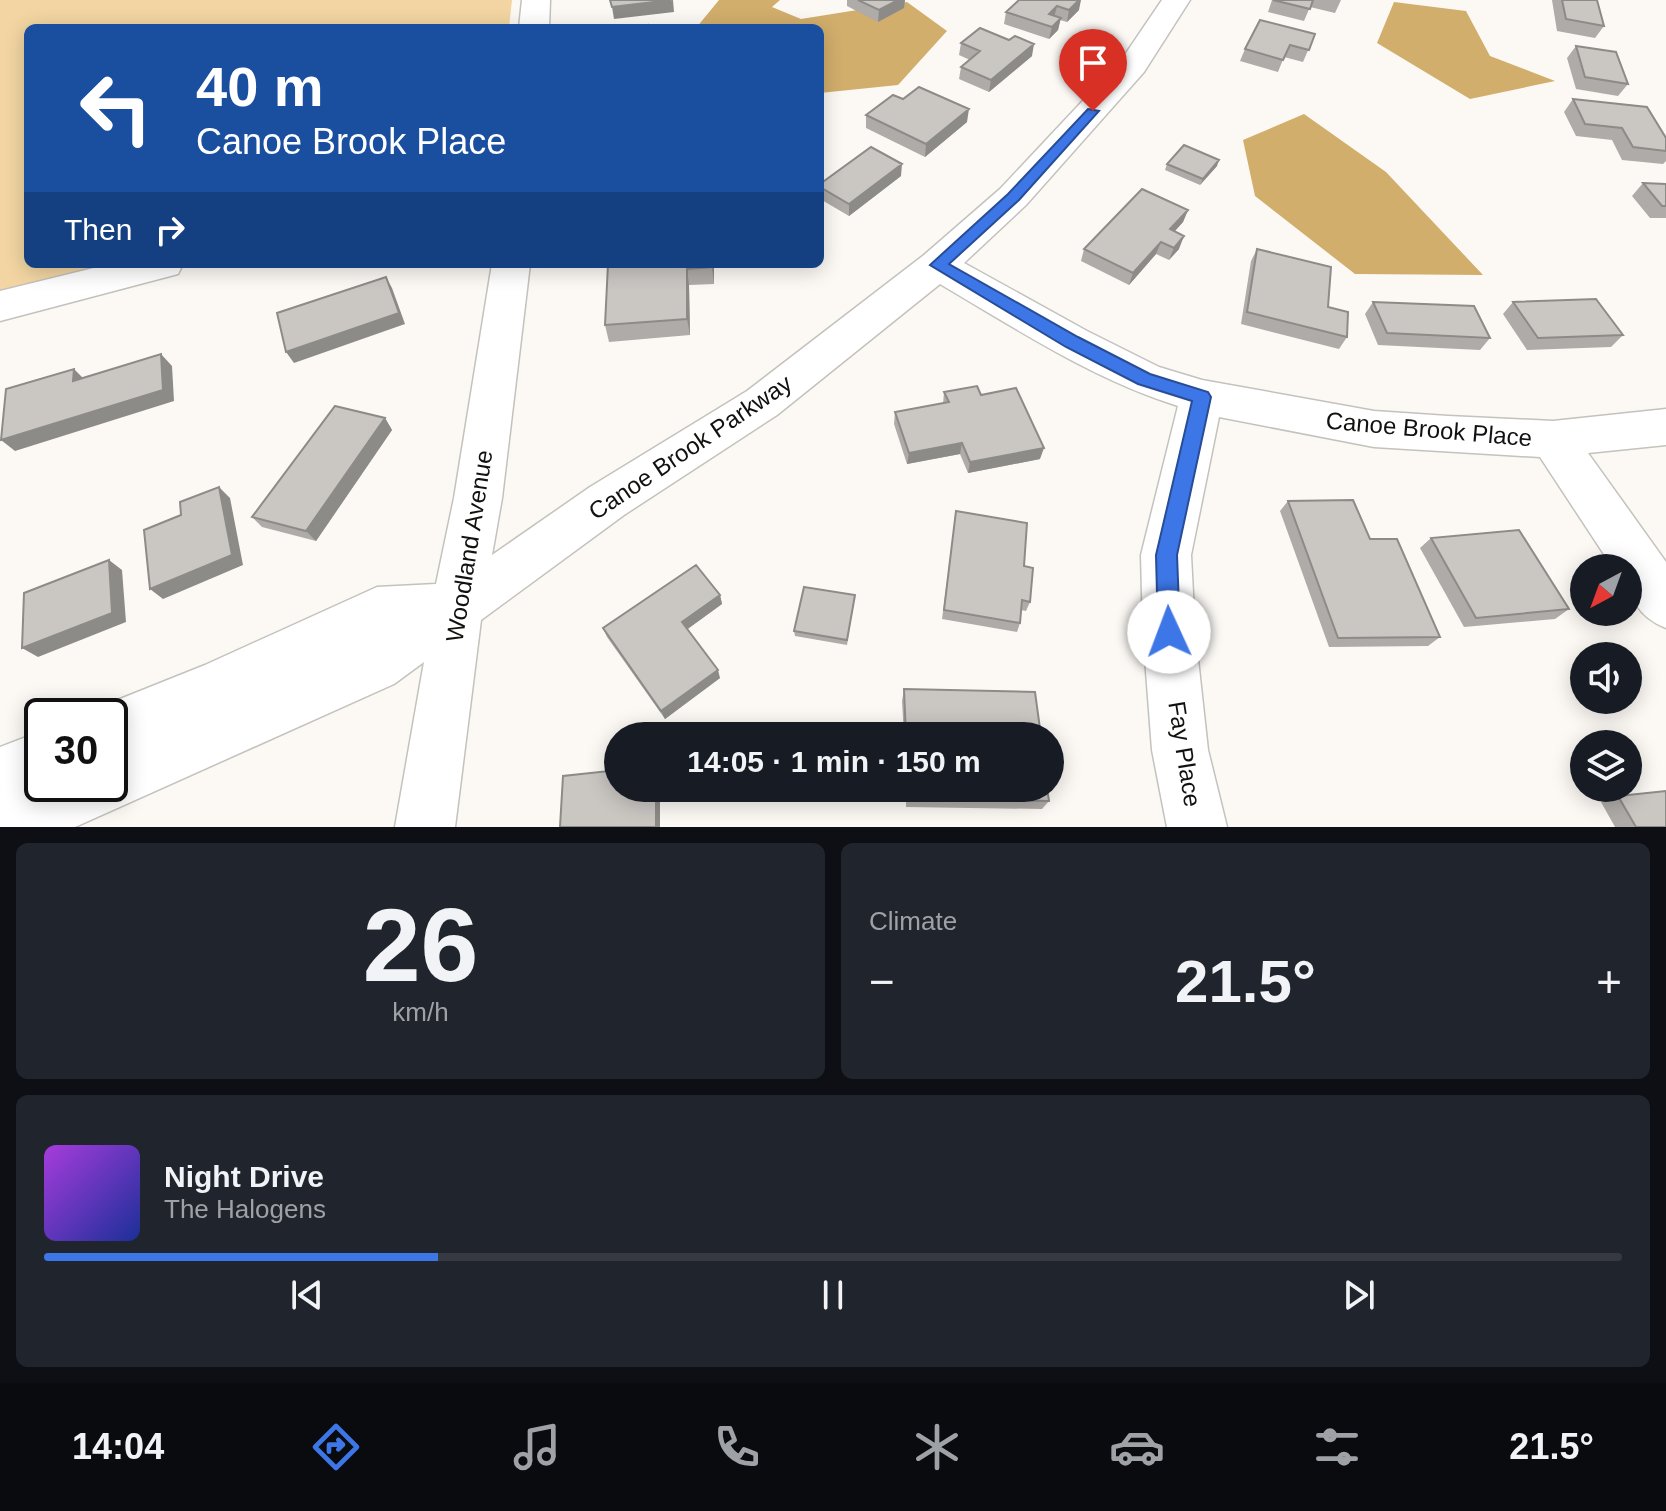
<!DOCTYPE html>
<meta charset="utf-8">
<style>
:root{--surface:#171b24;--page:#20242c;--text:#f1f3f6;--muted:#9ea1a6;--line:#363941;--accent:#3d76e6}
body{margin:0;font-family:Arial,sans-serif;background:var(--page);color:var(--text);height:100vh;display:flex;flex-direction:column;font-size:30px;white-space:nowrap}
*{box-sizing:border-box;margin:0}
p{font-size:26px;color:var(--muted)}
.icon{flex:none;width:44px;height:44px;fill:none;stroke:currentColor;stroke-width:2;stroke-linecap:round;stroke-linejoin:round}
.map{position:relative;height:827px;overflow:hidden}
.panel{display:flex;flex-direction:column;gap:16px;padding:16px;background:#0d0f14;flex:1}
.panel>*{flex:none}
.hud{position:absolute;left:24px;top:24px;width:800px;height:244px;border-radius:12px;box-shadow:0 4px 20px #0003;background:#1a4fa0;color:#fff;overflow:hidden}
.needle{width:52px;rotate:221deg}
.fabs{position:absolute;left:1570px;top:554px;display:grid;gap:16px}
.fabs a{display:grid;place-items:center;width:72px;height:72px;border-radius:50%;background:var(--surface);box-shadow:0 4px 20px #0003;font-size:40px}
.speed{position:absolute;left:24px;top:698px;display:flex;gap:16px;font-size:40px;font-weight:700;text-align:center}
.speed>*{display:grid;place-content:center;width:104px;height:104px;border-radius:50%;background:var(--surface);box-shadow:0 4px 20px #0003;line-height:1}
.speed .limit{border:4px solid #111;border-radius:12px;background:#fff;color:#111}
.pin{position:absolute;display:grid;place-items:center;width:68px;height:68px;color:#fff;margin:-82px -34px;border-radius:50% 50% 50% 0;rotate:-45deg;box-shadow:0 0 8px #0007}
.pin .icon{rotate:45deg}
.me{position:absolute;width:88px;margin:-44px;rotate:358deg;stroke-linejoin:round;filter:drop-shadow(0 0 6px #0008)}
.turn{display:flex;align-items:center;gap:28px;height:168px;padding:0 40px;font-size:36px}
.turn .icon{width:104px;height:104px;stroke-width:2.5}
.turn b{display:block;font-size:56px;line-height:68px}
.then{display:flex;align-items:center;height:76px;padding:0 40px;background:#0003;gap:16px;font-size:30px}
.big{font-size:60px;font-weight:700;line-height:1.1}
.panel .card{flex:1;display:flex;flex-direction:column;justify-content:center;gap:12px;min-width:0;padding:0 28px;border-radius:12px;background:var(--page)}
.panel .dial{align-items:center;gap:0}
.dial b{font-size:104px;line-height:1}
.song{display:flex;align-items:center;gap:24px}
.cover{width:96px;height:96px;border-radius:12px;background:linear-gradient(135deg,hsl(280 70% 55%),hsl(230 70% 35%))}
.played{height:8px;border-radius:4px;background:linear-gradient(90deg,var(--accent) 25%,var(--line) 25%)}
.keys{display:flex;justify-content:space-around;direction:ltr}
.heat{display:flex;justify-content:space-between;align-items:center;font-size:44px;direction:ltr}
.panel .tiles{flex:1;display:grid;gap:16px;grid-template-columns:1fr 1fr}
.card:last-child{grid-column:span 2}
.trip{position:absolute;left:604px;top:722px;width:460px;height:80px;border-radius:40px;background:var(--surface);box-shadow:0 4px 20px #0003;font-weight:700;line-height:80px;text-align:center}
.tabs{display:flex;height:128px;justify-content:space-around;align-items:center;background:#090b0e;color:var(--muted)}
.tabs .icon{width:56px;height:56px}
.tabs .on{color:var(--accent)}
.tabs b{font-size:36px;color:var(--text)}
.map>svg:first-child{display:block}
</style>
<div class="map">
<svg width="1666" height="827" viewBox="0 0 1666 827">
<rect width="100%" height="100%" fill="#fcf9f5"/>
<path fill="#f2d5a2" d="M0,0H512L509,28H28V264H111L0,292Z"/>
<path fill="#d2ae6c" d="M719,0H780L772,7L801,19L907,2L947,31L898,85L820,93V28H696Z
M1394,2L1466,11L1490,56L1555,81L1470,99L1377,43Z
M1304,114L1386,172L1483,275L1355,274L1255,196L1243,140Z"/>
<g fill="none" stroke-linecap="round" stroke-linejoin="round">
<g stroke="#c4c2bd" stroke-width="3">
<path id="minor" d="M522,0H550L549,28H519Z
M1162,0H1190L1144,72L1026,205L964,263L1087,331L1159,367L1202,380L1374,411L1448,416L1553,421L1666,409V445L1588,453L1666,562V628C1638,617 1628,597 1628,568H1613L1540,457L1374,447L1219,417L1191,555L1195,632L1208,750L1227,827H1167L1152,750L1143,632L1141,555L1178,406C1092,379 1017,329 940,284L777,415L624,515L481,620L455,827H395L424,662L394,684L75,827H0V747L42,731V784H110V716H88L90,711L205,665L377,587L436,584L454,498L492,264H530L502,498L492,555L590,487L747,391L924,255L1000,189L1122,59Z
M110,264H183L178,274L0,321V291Z"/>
</g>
<use href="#minor" fill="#fff" fill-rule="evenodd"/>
</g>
<path fill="#aeaba8" d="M847,0H905L904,8L878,22L847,6Z
M1019,0L1079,10L1067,22L1060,20L1058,30L1049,39L1004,24L1006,12Z
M1272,0H1341L1335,13L1310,7L1304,21L1268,12Z
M1552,0H1597L1604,26L1595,38L1557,31Z
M1315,34L1303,62L1284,57L1278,72L1240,61L1245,49Z
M1009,40L1032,56L989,92L959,79L961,67L970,60L959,55L961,43Z
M1576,46L1628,84L1618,96L1576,89L1567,58Z
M903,99L967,122L925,157L866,128V115Z
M1573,99L1666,138V161L1663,164L1622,160L1612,140L1576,136L1564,112Z
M1167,164L1217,166L1200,185L1165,170Z
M901,176L849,216L820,199V184Z
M1643,183L1666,184V218H1650L1632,196Z
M1188,210L1183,222L1174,232L1179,249L1169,260L1156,254L1129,285L1081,261L1084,249Z
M1257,249L1328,307L1347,337L1339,349L1241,324L1251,261Z
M608,264H714V284L689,285L690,335L609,342L605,325Z
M1373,302L1490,338L1480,350L1378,345L1365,314Z
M1513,302L1623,335L1611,347L1527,350L1503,314Z
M944,392L981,395L1040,459L968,473L960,454L907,464L894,424L895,412L943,404Z
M385,418L392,430L316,541L262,527L252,517Z
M1288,501L1440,637L1428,646L1329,647L1280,511Z
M956,511L1024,566L1030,602L1026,611L1021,610L1020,623L1017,632L942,619Z
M1431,538L1569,609L1555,619L1464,627L1420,548Z
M720,595L722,604L687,629L720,678L665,719L607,637L603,628Z
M854,600L847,645L795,636L794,631Z
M904,689L1041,736H904L902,701Z
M906,788H1047L1049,801L1042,809L906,807Z
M1618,796L1666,827H1615L1601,802Z"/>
<path fill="#8d8b88" d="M673,0L674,12L614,19L612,7Z
M898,0H905L904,8L878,22L879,10Z
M1079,0H1081L1079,10L1067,22L1069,10Z
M1057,6L1054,18L1049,14Z
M1061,18L1058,30L1049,39L1052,27Z
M1034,44L1032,56L989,92L991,80Z
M969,109L967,122L925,157L926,144Z
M1219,160L1217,166L1200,185L1203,179Z
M902,164L901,176L849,216V204Z
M1188,210L1183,222L1165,242L1170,229Z
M1184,236L1179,249L1169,260L1174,248Z
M1161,242L1156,254L1129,285L1133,273Z
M712,264H714V284L712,267Z
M687,269L689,285L690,335L687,319Z
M386,277L392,288L405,324L294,363L286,352Z
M161,354L172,366L174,401L15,451L1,440Z
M74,369L86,381H73Z
M385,418L392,430L316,541L306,531Z
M962,443L960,454L907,464L909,453Z
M1044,448L1040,459L968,473L970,462Z
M219,487L230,498L243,565L163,599L150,589Z
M109,560L122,570L126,622L38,657L22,648Z
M720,595L722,604L685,631L682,622Z
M718,670L720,678L665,719L661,711Z
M656,788H660V827H656Z"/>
<path fill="#cac7c3" stroke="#8d8b88" stroke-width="2" d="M610,0H671L612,7Z
M858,0H898L879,10Z
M1019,0H1079L1069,10L1057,6L1049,14L1061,18L1052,27L1006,12Z
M1273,0H1313L1310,9Z
M1562,0H1597L1604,26L1566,19Z
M1260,20L1315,34L1309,50L1290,45L1283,60L1245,49Z
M648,25V28H630Z
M980,28L1009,40L1015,36L1034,44L991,80L961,67L980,51L961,43Z
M1576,46L1616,52L1628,84L1585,77Z
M919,87L969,109L926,144L866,115L893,95L903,99Z
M1573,99L1647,107L1666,138V151L1633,147L1622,128L1585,124Z
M1184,145L1219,160L1203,179L1167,164Z
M871,147L902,164L849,204L820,187V184Z
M1643,183L1666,184V206H1662Z
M1142,189L1188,210L1170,229L1184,236L1174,248L1161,242L1133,273L1084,249Z
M1257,249L1331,267L1328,307L1348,312L1347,337L1247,312Z
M608,264H712V267L687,269V319L605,325Z
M386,277L399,313L286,352L277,313Z
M1596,299L1623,335L1538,338L1513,302Z
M1373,302L1474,306L1490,338L1387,333Z
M161,354L163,390L1,440L6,389L74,369L73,381Z
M977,386L981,395L1016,388L1044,448L970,462L962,443L909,453L895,412L949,402L944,392Z
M335,406L385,418L306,531L252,517Z
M219,487L232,555L150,589L144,530L181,515L180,502Z
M1353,500L1370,539H1397L1440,637L1338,638L1288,501Z
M956,511L1027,523L1024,566L1033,568L1030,602L1022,600L1020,623L944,610Z
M1519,530L1569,609L1476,618L1431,538Z
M109,560L112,613L22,648L24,593Z
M696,565L720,595L682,622L718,670L661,711L603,628Z
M804,587L855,595L847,640L794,631Z
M904,689L1035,692L1041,736H906Z
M618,770V788H656V827H560L563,776Z
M908,788H1047L1049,801L909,798Z
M1666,791V827H1636L1618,796Z"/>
<path fill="#3d76e6" stroke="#284d96" stroke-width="2" d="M1088,109L1099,111L1019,200L949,264L1078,337L1150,374L1208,392L1211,397L1177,555L1180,632L1177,639L1169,642L1161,639L1158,632L1156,555L1192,401L1138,384L1066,347L930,265L1008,194Z"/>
<g text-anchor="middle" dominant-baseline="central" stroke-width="7" stroke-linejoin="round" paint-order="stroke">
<g font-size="24" fill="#121110" stroke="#fff">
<text transform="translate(1429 429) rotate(5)">Canoe Brook Place</text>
<text transform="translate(690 447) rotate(-34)">Canoe Brook Parkway</text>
<text transform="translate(469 546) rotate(-81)">Woodland Avenue</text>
<text transform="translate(1185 754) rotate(81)">Fay Place</text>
</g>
</g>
</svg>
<div class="fabs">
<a><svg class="needle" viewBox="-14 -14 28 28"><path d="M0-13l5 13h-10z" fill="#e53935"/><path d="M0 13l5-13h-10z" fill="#9ea1a6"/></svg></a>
<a><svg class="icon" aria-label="sound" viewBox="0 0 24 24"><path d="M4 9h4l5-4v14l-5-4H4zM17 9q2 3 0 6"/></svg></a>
<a><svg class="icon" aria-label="layers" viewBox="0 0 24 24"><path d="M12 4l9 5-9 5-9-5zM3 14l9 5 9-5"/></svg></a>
</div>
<div class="speed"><div class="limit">30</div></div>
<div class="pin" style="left:1093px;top:111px;background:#d93025"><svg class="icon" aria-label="arrive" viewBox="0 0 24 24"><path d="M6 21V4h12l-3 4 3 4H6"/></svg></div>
<svg class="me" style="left:1169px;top:632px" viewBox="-20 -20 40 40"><circle r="19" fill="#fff"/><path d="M0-13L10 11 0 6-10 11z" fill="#3d76e6"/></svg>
<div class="trip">14:05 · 1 min · 150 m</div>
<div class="hud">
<div class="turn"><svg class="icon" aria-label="left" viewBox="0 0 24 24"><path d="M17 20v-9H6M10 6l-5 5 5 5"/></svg><div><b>40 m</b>Canoe Brook Place</div></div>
<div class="then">Then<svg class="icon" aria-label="right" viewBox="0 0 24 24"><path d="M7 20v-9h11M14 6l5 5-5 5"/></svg></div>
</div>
</div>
<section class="panel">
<div class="tiles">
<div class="card dial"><b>26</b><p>km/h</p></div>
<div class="card"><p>Climate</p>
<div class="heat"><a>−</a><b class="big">21.5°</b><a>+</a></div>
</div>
<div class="card">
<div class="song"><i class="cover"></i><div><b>Night Drive</b><p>The Halogens</p></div></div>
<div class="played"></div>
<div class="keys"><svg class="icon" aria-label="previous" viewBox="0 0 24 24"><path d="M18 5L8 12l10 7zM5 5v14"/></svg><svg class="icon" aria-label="pause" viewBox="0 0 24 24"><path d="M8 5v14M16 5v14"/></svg><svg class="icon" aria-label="next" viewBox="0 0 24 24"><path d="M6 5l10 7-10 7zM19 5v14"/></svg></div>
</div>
</div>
</section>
<nav class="tabs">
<b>14:04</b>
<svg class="icon on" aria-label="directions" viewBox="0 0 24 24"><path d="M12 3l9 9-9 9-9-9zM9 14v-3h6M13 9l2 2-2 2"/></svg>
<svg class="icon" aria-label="music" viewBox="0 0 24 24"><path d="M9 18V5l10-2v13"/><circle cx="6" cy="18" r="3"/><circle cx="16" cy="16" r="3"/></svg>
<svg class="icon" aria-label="phone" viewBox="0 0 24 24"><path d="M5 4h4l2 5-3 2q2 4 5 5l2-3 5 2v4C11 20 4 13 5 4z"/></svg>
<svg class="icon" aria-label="climate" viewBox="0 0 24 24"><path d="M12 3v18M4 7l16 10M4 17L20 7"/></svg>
<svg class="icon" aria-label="car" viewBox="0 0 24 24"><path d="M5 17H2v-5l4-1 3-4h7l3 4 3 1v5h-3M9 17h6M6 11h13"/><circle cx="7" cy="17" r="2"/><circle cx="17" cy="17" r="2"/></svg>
<svg class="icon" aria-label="filters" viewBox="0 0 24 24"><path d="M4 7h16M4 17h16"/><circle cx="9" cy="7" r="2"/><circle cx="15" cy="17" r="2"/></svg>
<b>21.5°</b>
</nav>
